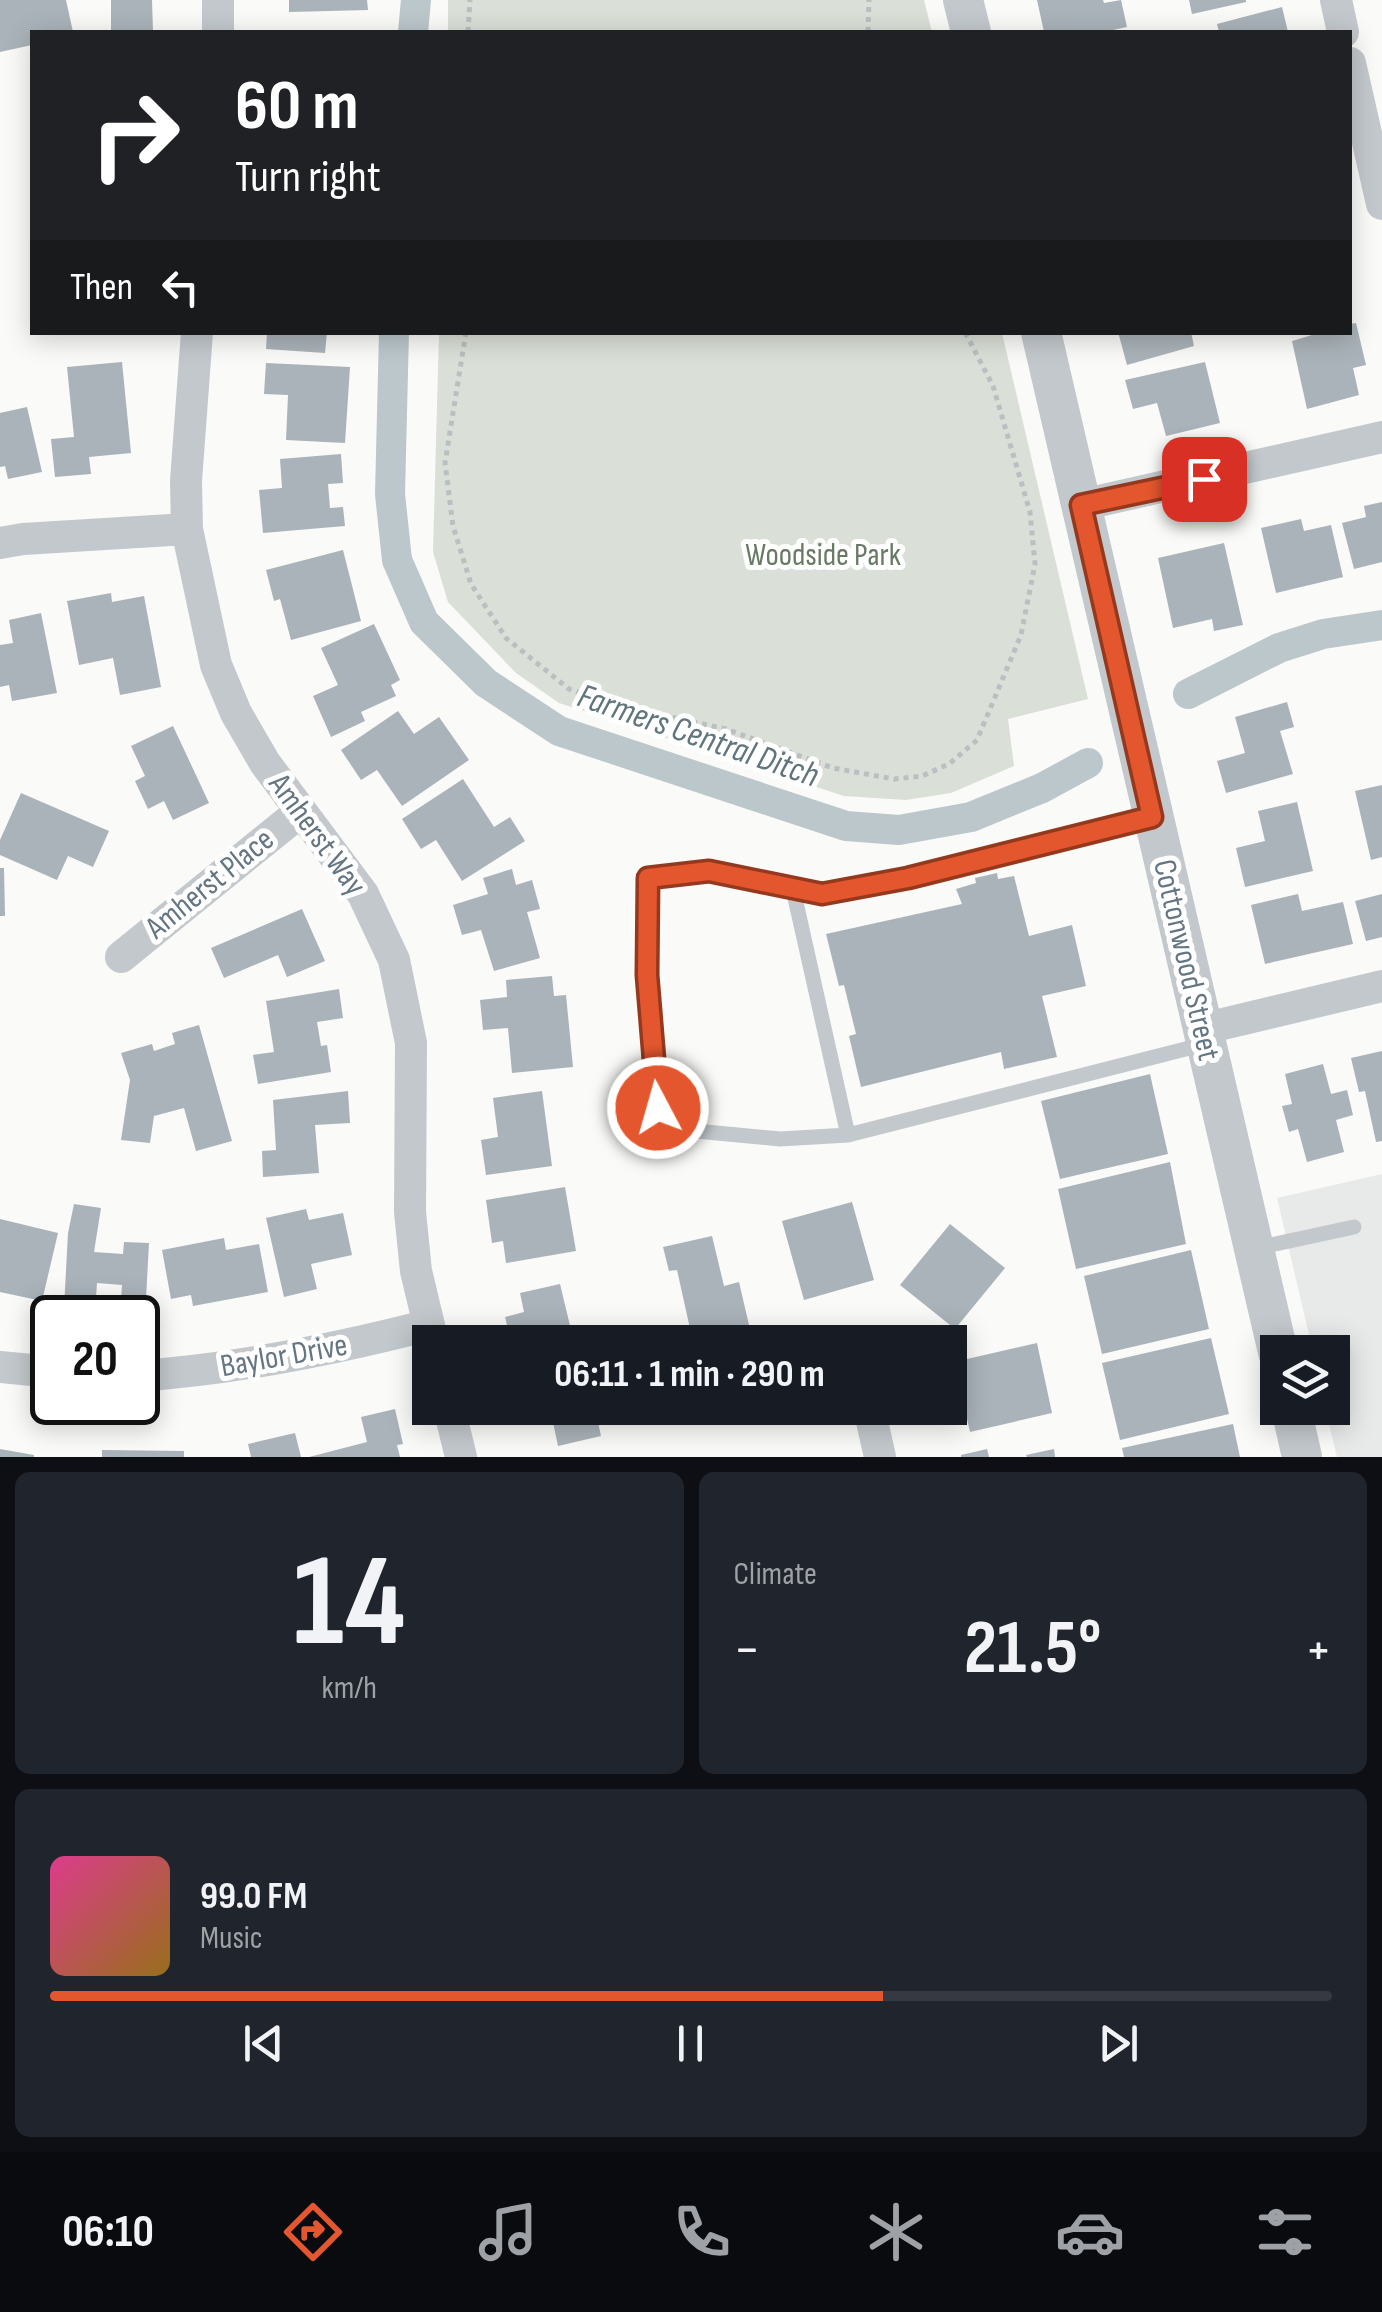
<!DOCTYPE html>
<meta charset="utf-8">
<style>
:root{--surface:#171b24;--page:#20242c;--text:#f1f3f6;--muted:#9ea1a6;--line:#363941;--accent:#e4572e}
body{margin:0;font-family:"Sofia Sans Condensed",sans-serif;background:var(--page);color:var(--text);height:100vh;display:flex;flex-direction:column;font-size:38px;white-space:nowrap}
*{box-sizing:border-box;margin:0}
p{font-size:32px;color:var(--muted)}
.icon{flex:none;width:55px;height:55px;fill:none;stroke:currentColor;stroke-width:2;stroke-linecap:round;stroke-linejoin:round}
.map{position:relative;height:1457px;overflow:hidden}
.sheet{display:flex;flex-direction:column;gap:15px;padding:15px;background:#0d0f14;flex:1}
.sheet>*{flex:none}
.top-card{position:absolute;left:30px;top:30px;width:1322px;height:305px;border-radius:0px;box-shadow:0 5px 25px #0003;background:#202124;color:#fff;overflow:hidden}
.buttons{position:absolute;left:1260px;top:1335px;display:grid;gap:20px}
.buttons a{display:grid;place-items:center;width:90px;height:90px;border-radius:0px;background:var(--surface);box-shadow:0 5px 25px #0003;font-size:50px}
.speed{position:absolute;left:30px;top:1295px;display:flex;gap:20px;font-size:50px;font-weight:700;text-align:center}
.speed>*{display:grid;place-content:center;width:130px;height:130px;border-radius:50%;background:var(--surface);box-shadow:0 5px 25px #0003;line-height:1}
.speed .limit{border:5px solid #111;border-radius:15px;background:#fff;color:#111}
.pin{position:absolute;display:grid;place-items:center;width:85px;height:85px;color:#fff;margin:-42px;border-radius:20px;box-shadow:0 5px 15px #0006}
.me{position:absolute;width:110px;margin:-55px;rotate:354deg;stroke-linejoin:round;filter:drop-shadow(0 0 8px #0008)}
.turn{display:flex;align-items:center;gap:35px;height:210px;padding:0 40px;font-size:45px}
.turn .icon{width:130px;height:130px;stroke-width:2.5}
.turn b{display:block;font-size:70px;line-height:85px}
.then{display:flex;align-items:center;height:95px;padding:0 40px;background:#0003;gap:20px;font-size:38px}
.big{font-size:75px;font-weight:700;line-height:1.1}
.sheet .widget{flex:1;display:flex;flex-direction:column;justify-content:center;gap:15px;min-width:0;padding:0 35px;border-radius:15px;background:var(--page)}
.sheet .dial{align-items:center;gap:0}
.dial b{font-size:130px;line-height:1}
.song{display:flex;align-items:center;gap:30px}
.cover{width:120px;height:120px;border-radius:15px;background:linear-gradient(135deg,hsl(330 70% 55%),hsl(40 70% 35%))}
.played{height:10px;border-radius:5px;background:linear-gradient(90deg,var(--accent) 65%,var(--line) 65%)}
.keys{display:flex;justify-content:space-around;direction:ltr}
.heat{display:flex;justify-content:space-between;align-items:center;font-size:55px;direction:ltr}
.sheet .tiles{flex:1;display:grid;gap:15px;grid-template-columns:1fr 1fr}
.widget:last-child{grid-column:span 2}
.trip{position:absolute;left:412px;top:1325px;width:555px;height:100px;border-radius:0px;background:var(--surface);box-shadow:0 5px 25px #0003;font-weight:700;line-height:100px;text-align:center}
.tabs{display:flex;height:160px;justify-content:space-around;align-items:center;background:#090b0e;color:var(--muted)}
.tabs .icon{width:70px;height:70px}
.tabs .active{color:var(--accent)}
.tabs b{font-size:45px;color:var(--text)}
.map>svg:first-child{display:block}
</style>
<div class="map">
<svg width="1382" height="1457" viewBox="0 0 1382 1457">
<rect width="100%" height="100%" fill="#fafaf8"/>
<path fill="#e8e9e9" d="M1382,1174V1457H1337L1325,1408H1332V1352H1313L1277,1198Z"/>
<path fill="#dadfd7" d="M448,0H924L932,32H448Z
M439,333H1002L1088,699L1008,719L1014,766L951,793L906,800L844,796L559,703L516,673L448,602L433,552Z"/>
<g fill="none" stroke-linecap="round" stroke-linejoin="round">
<path stroke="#bbc7cb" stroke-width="30" d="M413,32L416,0
M394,332L390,494L397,560L424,622L486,683L559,731L846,826L899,830L971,817L1042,788L1088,763
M1188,694L1279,648L1323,634L1382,625"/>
</g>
<path fill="#aab3b9" d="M0,0H66L73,32H32V45L0,52Z
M111,0H152L153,32H111Z
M289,0H367L368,10L289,12Z
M1037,0H1103L1104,3L1121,0L1127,27L1104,32H1044Z
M1189,0H1246V2L1192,14Z
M1282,7L1288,32H1219L1217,24Z
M1356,323L1366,365L1353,368L1359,395L1307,409L1292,341L1322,332H1350V324Z
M267,332H327L325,353L266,349Z
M1118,332H1191L1194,346L1127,365Z
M122,362L131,453L89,457L91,474L55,477L51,439L74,437L67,367Z
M1205,362L1220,423L1166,436L1157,403L1133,409L1125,380Z
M266,363L350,367L345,443L286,440L288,395L264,394Z
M27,407L42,472L8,479L5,466L0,467V413Z
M341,454L343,483L328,484L330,508L343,507L345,526L263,533L259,490L282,488L280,459Z
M1382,502V562L1354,569L1342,523L1366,517L1364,506Z
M1301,519L1304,531L1331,525L1343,577L1276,593L1261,528Z
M1224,543L1243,625L1214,631L1212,619L1173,628L1158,558Z
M343,550L361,621L291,640L280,599L274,601L266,570Z
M111,593L112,602L144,596L161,687L120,695L113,658L79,665L67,601Z
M41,613L57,693L12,701L9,685L0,687V645L13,643L9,620Z
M374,624L400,680L391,685L396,696L361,712L365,721L331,737L313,696L338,685L321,648Z
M1287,702L1294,727L1280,731L1293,774L1226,793L1217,761L1245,753L1235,717Z
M398,711L414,734L439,717L469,760L402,806L377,770L361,780L341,750Z
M173,726L209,803L173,820L164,801L148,809L135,781L145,776L131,746Z
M463,779L494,827L510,817L525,841L462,881L436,840L421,849L402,819Z
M1382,785V857L1371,860L1355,791Z
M21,793L109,831L93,867L68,856L57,880L0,855V840Z
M1297,802L1313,871L1245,887L1236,848L1265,841L1258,811Z
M0,868H4L5,916H0Z
M512,869L516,885L532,880L540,909L527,912L540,958L494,971L481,930L462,935L453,905L488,894L483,878Z
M997,873L998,879L1014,876L1029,936L1072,925L1086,986L1042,996L1057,1057L1004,1069L1001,1052L861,1087L849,1036L856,1034L844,985L839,986L826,934L962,904L956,889L976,883L975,878Z
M1298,894L1302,911L1343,902L1353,944L1265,964L1251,905Z
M1382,894V937L1366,941L1355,901Z
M302,909L325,961L287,977L278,955L224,978L211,948Z
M552,976L554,996L566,995L573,1067L512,1073L508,1028L483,1030L480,1000L507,997L506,980Z
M339,989L343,1018L317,1022L321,1046L327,1045L331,1072L258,1084L253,1055L274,1052L266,1001Z
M199,1025L232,1141L196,1151L184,1108L154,1116L150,1143L121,1140L130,1080L121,1053L152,1044L154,1051L175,1044L172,1033Z
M1382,1051V1141L1376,1142L1365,1091L1359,1092L1351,1058Z
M1323,1064L1331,1094L1347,1090L1353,1115L1336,1120L1344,1152L1307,1162L1298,1129L1289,1132L1282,1106L1292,1104L1285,1074Z
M1150,1074L1168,1154L1060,1179L1041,1101Z
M348,1091L350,1123L315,1125L319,1173L263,1177L262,1151L276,1150L273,1100Z
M542,1091L552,1166L486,1175L481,1140L498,1137L493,1098Z
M1170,1162L1186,1244L1076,1269L1058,1189Z
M565,1187L576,1251L506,1263L503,1241L492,1243L486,1200Z
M852,1202L874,1280L804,1300L782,1221Z
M74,1204L101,1208L94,1252L123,1254L124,1242L149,1243L145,1317L120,1314L122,1285L97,1283L95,1312L64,1308L68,1233Z
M306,1209L309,1220L343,1213L352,1255L311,1264L317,1289L284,1297L266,1218Z
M0,1219L58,1233L42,1301L0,1292Z
M950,1224L1005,1268L955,1329L900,1285Z
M712,1236L724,1286L739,1282L753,1342H693L677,1270L669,1271L663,1247Z
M224,1238L226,1250L259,1244L268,1292L193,1306L191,1295L171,1299L162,1250Z
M1191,1250L1209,1329L1102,1354L1084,1276Z
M560,1284L573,1338L555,1342H511L505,1317L524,1312L520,1293Z
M1211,1338L1229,1414L1120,1440L1102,1363Z
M1037,1343L1052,1413L970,1432L954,1362Z
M550,1408H595L601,1436L558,1446Z
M395,1409L403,1444L397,1445L400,1457H309L367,1442L361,1417Z
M1233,1424L1240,1457H1124L1122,1448Z
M295,1433L301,1457H251L248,1444Z
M0,1449L34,1455V1457H0Z
M987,1449L989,1457H961V1455Z
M1054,1449L1055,1457H1027L1026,1455Z
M102,1450L184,1451V1457H102Z"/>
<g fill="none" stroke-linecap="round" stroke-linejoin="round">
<path stroke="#bbbfc2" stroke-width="5" stroke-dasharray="5 5" stroke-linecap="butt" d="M468,32L470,0
M868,32L869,0
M466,332L445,463L453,526L471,584L506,638L569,689L615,705L726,729L833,768L894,779L922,776L949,764L977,740L1021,635L1035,564L1030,512L993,386L965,332"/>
<path stroke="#c3c8cc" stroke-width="15" d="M1152,817L908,878L821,894L709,871L649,878L647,975L658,1108L675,1129L780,1139L848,1135L1205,1044
M793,889L848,1135
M1257,1248L1354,1227"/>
<path stroke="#c3c8cc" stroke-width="32" d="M218,0V32
M1336,0L1343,32
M1350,63L1382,204
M197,332L186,481L187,529L216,665L236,713L265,763L363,894L394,960L411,1043L410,1212L416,1271L433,1342
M1081,505L1382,437
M0,543L23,539L187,529
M121,957L300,812
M1202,1029L1382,986
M0,1367L52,1372
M138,1376C237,1369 332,1350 429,1325
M449,1408L461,1457
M869,1408L880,1457"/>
<path stroke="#c3c8cc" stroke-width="40" d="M963,0L971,32
M1041,332L1278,1352
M1291,1408L1302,1457"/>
</g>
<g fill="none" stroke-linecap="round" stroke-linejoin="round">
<g stroke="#94391e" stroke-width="25">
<path id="route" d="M658,1108L647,975L648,878L709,871L822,894L908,878L1152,817L1081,505L1204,479"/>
</g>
<use href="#route" stroke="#e4572e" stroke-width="18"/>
</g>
<g text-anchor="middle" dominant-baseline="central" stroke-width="10" stroke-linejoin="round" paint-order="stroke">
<g font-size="32" fill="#687a64" stroke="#fff">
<text x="823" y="555">Woodside Park</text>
</g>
<g font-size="32" fill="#657683" stroke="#fff">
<text transform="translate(317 835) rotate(54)">Amherst Way</text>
<text transform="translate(210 884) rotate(-39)">Amherst Place</text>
<text transform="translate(1186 960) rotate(77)">Cottonwood Street</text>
<text transform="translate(284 1356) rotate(-10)">Baylor Drive</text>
</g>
<g font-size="35" font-style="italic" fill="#60757c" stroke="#fff">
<text transform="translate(698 736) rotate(19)">Farmers Central Ditch</text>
</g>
</g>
</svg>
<div class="buttons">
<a><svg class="icon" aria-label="layers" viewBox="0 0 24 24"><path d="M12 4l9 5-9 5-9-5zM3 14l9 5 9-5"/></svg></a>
</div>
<div class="speed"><div class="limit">20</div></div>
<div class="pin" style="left:1204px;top:479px;background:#d93025"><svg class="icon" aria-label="arrive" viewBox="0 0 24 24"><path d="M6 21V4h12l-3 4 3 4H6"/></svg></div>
<svg class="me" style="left:658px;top:1108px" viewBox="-20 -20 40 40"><circle r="17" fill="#e4572e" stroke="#fff" stroke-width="3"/><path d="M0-11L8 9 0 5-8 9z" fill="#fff"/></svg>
<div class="trip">06:11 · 1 min · 290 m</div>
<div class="top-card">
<div class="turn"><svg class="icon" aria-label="right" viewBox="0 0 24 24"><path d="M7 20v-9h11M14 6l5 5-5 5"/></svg><div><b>60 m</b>Turn right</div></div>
<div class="then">Then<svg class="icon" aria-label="left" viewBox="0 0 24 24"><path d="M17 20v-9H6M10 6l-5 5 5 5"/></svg></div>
</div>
</div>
<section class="sheet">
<div class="tiles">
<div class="widget dial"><b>14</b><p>km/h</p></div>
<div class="widget"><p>Climate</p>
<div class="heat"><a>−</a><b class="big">21.5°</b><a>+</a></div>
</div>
<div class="widget">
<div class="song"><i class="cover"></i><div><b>99.0 FM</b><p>Music</p></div></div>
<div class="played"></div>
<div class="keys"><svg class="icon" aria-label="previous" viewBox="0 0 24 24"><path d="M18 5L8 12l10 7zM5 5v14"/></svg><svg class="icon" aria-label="pause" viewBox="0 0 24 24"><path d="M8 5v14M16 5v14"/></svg><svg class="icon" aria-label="next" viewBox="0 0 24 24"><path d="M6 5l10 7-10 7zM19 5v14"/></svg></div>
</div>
</div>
</section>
<nav class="tabs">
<b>06:10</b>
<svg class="icon active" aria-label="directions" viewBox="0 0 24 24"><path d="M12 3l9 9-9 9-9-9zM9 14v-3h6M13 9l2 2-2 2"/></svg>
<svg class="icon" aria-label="music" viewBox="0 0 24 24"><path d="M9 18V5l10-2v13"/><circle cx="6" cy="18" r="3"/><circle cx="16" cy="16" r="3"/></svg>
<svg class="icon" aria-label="phone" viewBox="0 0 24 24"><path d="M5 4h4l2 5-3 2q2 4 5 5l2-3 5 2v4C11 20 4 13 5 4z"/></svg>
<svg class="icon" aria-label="climate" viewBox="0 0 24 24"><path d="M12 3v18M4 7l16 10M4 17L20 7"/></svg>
<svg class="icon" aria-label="car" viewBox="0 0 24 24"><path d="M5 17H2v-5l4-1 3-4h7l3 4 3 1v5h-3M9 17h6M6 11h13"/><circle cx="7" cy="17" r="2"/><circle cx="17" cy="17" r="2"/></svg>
<svg class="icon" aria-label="filters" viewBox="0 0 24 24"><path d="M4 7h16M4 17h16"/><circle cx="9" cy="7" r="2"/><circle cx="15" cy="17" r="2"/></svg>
</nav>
